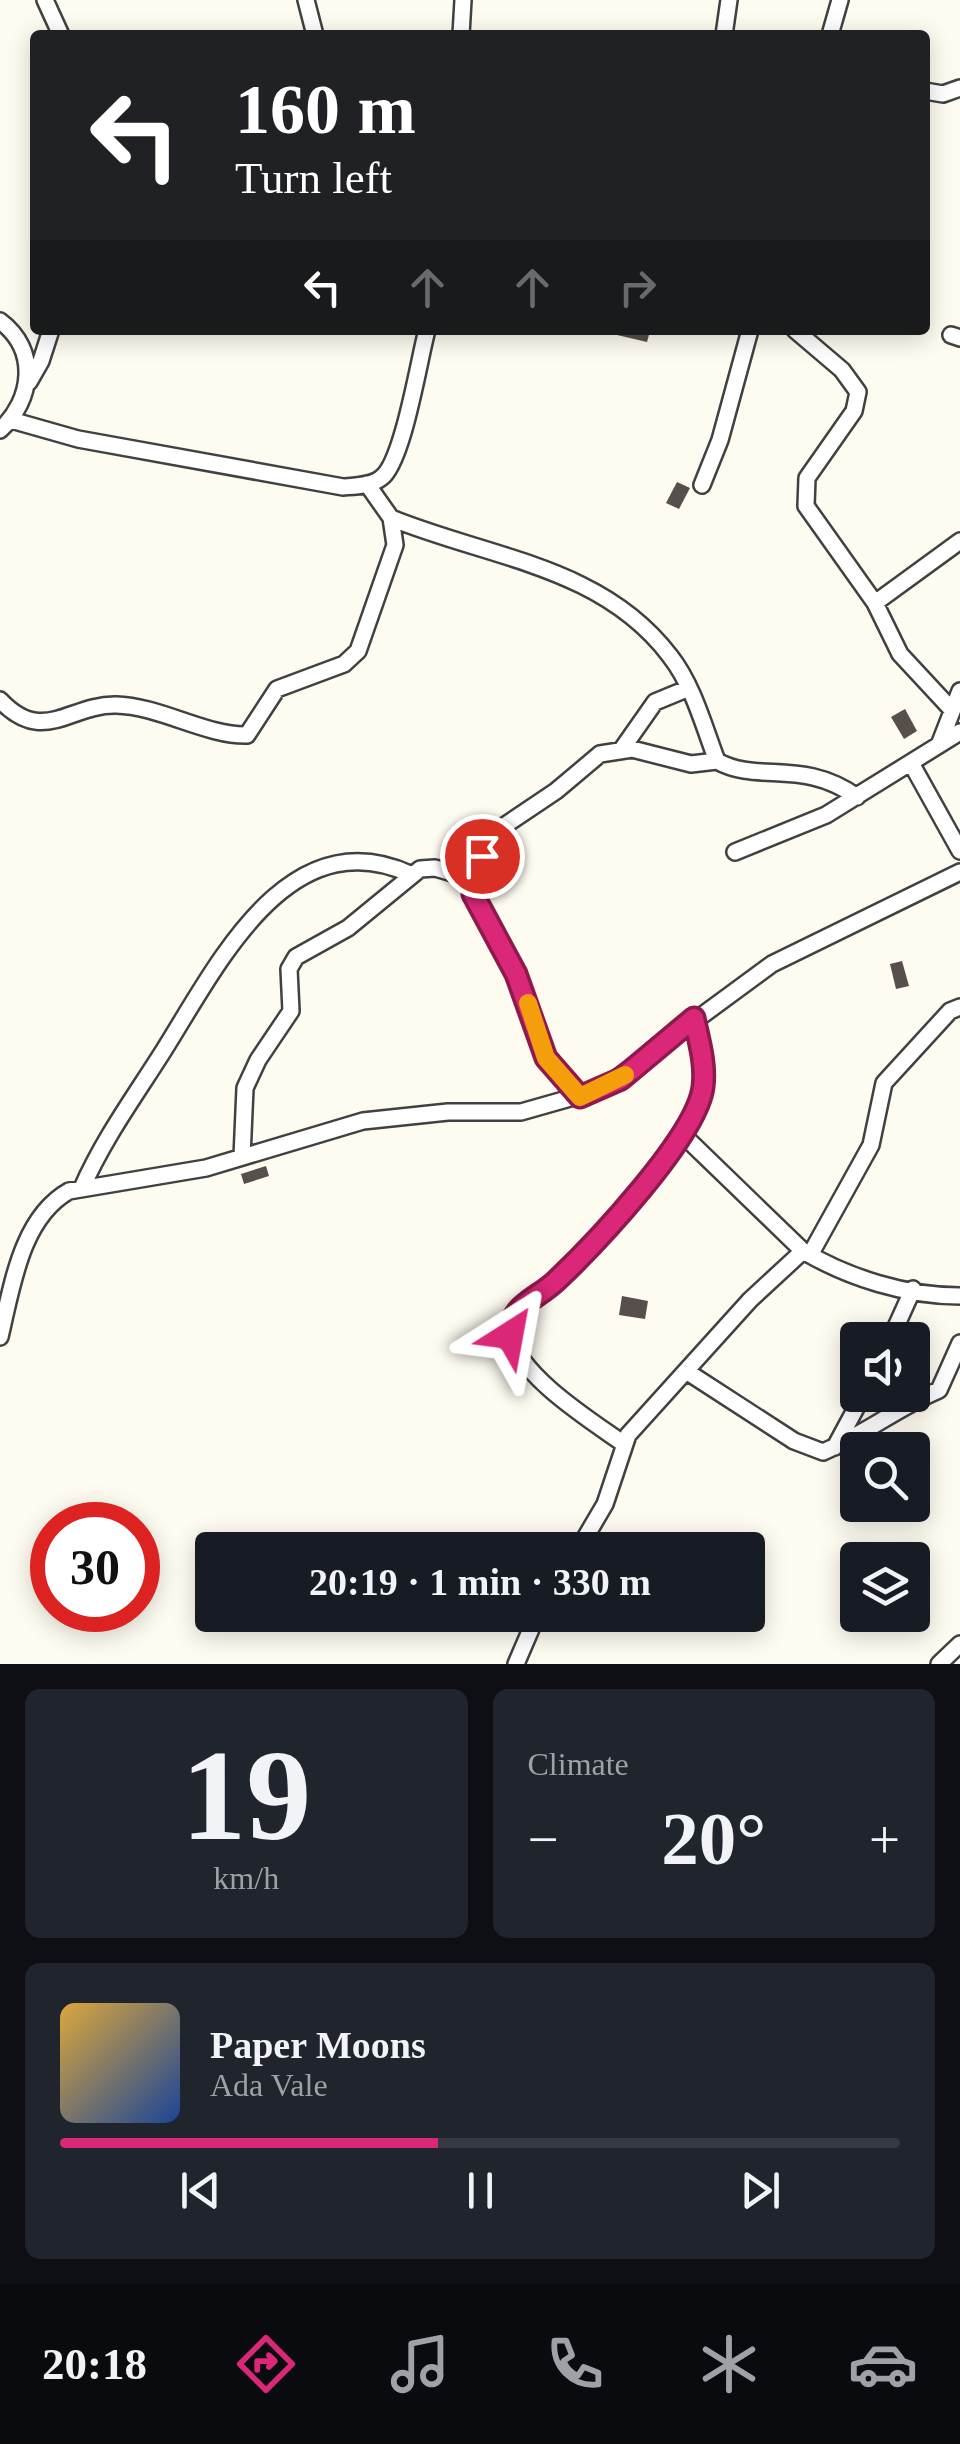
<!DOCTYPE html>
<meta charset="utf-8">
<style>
:root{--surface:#171b24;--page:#20242c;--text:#f1f3f6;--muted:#9ea1a6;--line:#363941;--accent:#db2777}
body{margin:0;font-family:"Times New Roman",serif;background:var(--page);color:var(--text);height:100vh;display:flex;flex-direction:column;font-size:38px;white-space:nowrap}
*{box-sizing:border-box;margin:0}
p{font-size:32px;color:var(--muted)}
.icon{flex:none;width:55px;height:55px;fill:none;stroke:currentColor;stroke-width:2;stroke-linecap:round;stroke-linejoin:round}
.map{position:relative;height:1664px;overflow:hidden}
.drawer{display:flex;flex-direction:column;gap:25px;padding:25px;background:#0d0f14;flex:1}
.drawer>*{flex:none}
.top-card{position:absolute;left:30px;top:30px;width:900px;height:305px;border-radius:10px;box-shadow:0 5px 25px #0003;background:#202124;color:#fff;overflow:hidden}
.buttons{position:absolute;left:840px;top:1322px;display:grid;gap:20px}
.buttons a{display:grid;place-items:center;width:90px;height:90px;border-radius:10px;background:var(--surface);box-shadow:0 5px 25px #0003;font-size:50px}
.speed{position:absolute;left:30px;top:1502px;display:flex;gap:20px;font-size:50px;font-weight:700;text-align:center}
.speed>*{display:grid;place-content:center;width:130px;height:130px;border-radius:50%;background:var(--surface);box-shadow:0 5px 25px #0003;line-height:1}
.speed .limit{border:15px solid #d22;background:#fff;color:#111}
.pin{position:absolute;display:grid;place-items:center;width:85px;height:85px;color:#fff;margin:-42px;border:5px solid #fff;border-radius:50%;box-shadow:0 2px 10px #0007}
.me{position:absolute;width:110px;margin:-55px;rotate:34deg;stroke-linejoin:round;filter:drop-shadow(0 0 8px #0008)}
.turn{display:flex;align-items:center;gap:35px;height:210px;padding:0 40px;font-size:45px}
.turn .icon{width:130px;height:130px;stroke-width:2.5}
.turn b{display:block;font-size:70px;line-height:85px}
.lanes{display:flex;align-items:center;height:95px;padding:0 40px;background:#0003;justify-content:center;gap:50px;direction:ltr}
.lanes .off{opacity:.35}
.big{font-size:75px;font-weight:700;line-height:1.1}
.drawer .card{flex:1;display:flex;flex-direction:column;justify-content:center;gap:15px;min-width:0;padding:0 35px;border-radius:15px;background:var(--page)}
.drawer .dial{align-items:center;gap:0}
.dial b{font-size:130px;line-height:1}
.song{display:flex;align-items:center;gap:30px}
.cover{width:120px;height:120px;border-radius:15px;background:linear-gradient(135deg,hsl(40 70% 55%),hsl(220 70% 35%))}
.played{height:10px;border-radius:5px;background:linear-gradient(90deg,var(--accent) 45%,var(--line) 45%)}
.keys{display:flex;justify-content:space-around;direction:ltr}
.heat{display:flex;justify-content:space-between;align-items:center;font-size:55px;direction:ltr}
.drawer .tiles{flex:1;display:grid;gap:25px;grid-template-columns:1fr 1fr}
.card:last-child{grid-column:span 2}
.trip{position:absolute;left:195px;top:1532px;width:570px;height:100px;border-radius:10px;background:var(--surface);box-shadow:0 5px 25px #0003;font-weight:700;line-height:100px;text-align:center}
.tab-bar{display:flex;height:160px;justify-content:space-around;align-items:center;background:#090b0e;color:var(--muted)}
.tab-bar .icon{width:70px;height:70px}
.tab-bar .selected{color:var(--accent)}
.tab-bar b{font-size:45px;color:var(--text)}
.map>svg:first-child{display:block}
</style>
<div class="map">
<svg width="960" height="1664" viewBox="0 0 960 1664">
<rect width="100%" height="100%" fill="#fefbf0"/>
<path fill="#564f4b" d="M619,330L650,331L647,342L617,335Z
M677,482L690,488L679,509L666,503Z
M905,709L917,731L904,739L891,717Z
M902,961L909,986L896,989L890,964Z
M266,1166L269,1176L244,1184L241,1174Z
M622,1296L648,1301L645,1319L619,1315Z"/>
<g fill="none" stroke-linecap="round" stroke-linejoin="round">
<g stroke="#414141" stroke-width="20">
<path id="street" d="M45,0L61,35
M306,0L315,35
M461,35L463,0
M724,35L729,0
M830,35L840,0
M925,91L943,94L960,88
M0,321C39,350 33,400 0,430
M795,330L842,370L858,392L854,411L807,478L806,506L875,603L900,654L952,710
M951,335L960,338
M29,382L41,361L51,330
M11,420L78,439L343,487C355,486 371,486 381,478C403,463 419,359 427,330
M702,485L720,440L750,330
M391,518C489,558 602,566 670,656C693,685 704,727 717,761C758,784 803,758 857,797
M875,603L960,541
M0,700C43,746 70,704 116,705C160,706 206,736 247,735L277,689L344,664L358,651L395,545L391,518L367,484
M939,745L960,691
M622,749L655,702L689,688
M911,763L960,851
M735,852L826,815L960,732
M580,1097L546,1058L516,974L473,893L481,856L498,830L556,791L600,754L632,749L691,764L717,761
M682,1134L803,1251C849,1278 906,1296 960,1296
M242,1157L245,1088L258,1060L291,1011L289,969L296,957L348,928L420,869L435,868L473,879
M82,1188C104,1138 135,1096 164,1050C217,966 288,818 410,874
M810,1255L871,1145L884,1083L950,1011L960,1007
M0,1337C12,1287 21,1218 69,1191L206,1168L363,1121L448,1112H521L602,1089L772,964L960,872
M890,1340L913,1289
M686,1371L794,1441L823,1452C865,1434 900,1406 939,1390L960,1343
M624,1444C590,1420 519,1376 510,1334C506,1314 526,1303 539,1294C573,1270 685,1145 698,1109C709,1078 701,1049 695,1018
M835,1447L863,1395
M578,1550L605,1504L628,1435L750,1300L803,1251
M516,1664L537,1615
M939,1664L960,1644"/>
</g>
<use href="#street" stroke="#fff" stroke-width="15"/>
</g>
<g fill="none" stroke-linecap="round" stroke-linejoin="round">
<g stroke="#8e194d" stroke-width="25">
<path id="route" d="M482,856L473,894L516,974L546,1058L580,1097L621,1079L694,1018C699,1041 706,1064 703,1087C697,1136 595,1244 557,1280C538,1299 509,1305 510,1335"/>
</g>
<use href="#route" stroke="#db2777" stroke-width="18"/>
<path stroke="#f59e0b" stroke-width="18" d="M528,1003L546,1058L580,1097L625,1075"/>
</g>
</svg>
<div class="buttons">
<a><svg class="icon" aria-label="sound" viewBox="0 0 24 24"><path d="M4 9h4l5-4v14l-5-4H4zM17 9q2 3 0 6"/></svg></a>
<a><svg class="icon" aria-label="search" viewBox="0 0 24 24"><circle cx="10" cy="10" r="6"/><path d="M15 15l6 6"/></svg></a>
<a><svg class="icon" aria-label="layers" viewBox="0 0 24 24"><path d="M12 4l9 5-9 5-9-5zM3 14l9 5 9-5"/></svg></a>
</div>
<div class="speed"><div class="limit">30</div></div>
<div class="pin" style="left:482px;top:856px;background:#d93025"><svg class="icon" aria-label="arrive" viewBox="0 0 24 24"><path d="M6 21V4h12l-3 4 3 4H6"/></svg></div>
<svg class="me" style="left:510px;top:1335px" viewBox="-20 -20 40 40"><path d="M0-17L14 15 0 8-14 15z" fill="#db2777" stroke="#fff" stroke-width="4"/></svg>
<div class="trip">20:19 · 1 min · 330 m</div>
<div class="top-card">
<div class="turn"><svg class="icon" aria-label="left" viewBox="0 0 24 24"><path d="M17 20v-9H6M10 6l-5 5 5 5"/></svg><div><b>160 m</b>Turn left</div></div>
<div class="lanes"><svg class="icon" aria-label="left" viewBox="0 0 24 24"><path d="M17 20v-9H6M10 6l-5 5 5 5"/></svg><svg class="icon off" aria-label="ahead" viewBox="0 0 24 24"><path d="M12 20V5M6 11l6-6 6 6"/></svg><svg class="icon off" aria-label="ahead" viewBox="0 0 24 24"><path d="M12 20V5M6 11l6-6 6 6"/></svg><svg class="icon off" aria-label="right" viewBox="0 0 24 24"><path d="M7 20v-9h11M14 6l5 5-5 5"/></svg></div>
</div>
</div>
<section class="drawer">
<div class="tiles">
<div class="card dial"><b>19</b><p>km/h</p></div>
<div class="card"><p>Climate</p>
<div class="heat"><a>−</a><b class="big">20°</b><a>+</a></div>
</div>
<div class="card">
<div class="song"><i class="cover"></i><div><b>Paper Moons</b><p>Ada Vale</p></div></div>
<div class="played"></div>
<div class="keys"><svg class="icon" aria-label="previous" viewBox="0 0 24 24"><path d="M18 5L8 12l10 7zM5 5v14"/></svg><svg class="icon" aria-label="pause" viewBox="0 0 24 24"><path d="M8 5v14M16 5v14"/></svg><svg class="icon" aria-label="next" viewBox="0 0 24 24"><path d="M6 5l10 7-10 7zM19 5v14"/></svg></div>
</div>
</div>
</section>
<nav class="tab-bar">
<b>20:18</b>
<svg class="icon selected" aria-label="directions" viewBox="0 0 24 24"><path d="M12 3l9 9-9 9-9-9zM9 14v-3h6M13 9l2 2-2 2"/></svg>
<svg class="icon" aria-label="music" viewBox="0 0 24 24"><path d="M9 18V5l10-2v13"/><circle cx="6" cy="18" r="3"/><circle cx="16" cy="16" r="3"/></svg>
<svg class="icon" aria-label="phone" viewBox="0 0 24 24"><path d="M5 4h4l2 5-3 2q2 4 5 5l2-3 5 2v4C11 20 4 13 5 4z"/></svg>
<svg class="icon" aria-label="climate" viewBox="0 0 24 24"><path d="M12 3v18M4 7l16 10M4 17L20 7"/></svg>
<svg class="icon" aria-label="car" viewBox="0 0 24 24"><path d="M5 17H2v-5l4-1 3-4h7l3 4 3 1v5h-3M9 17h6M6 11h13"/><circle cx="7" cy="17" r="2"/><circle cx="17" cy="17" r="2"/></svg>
</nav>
